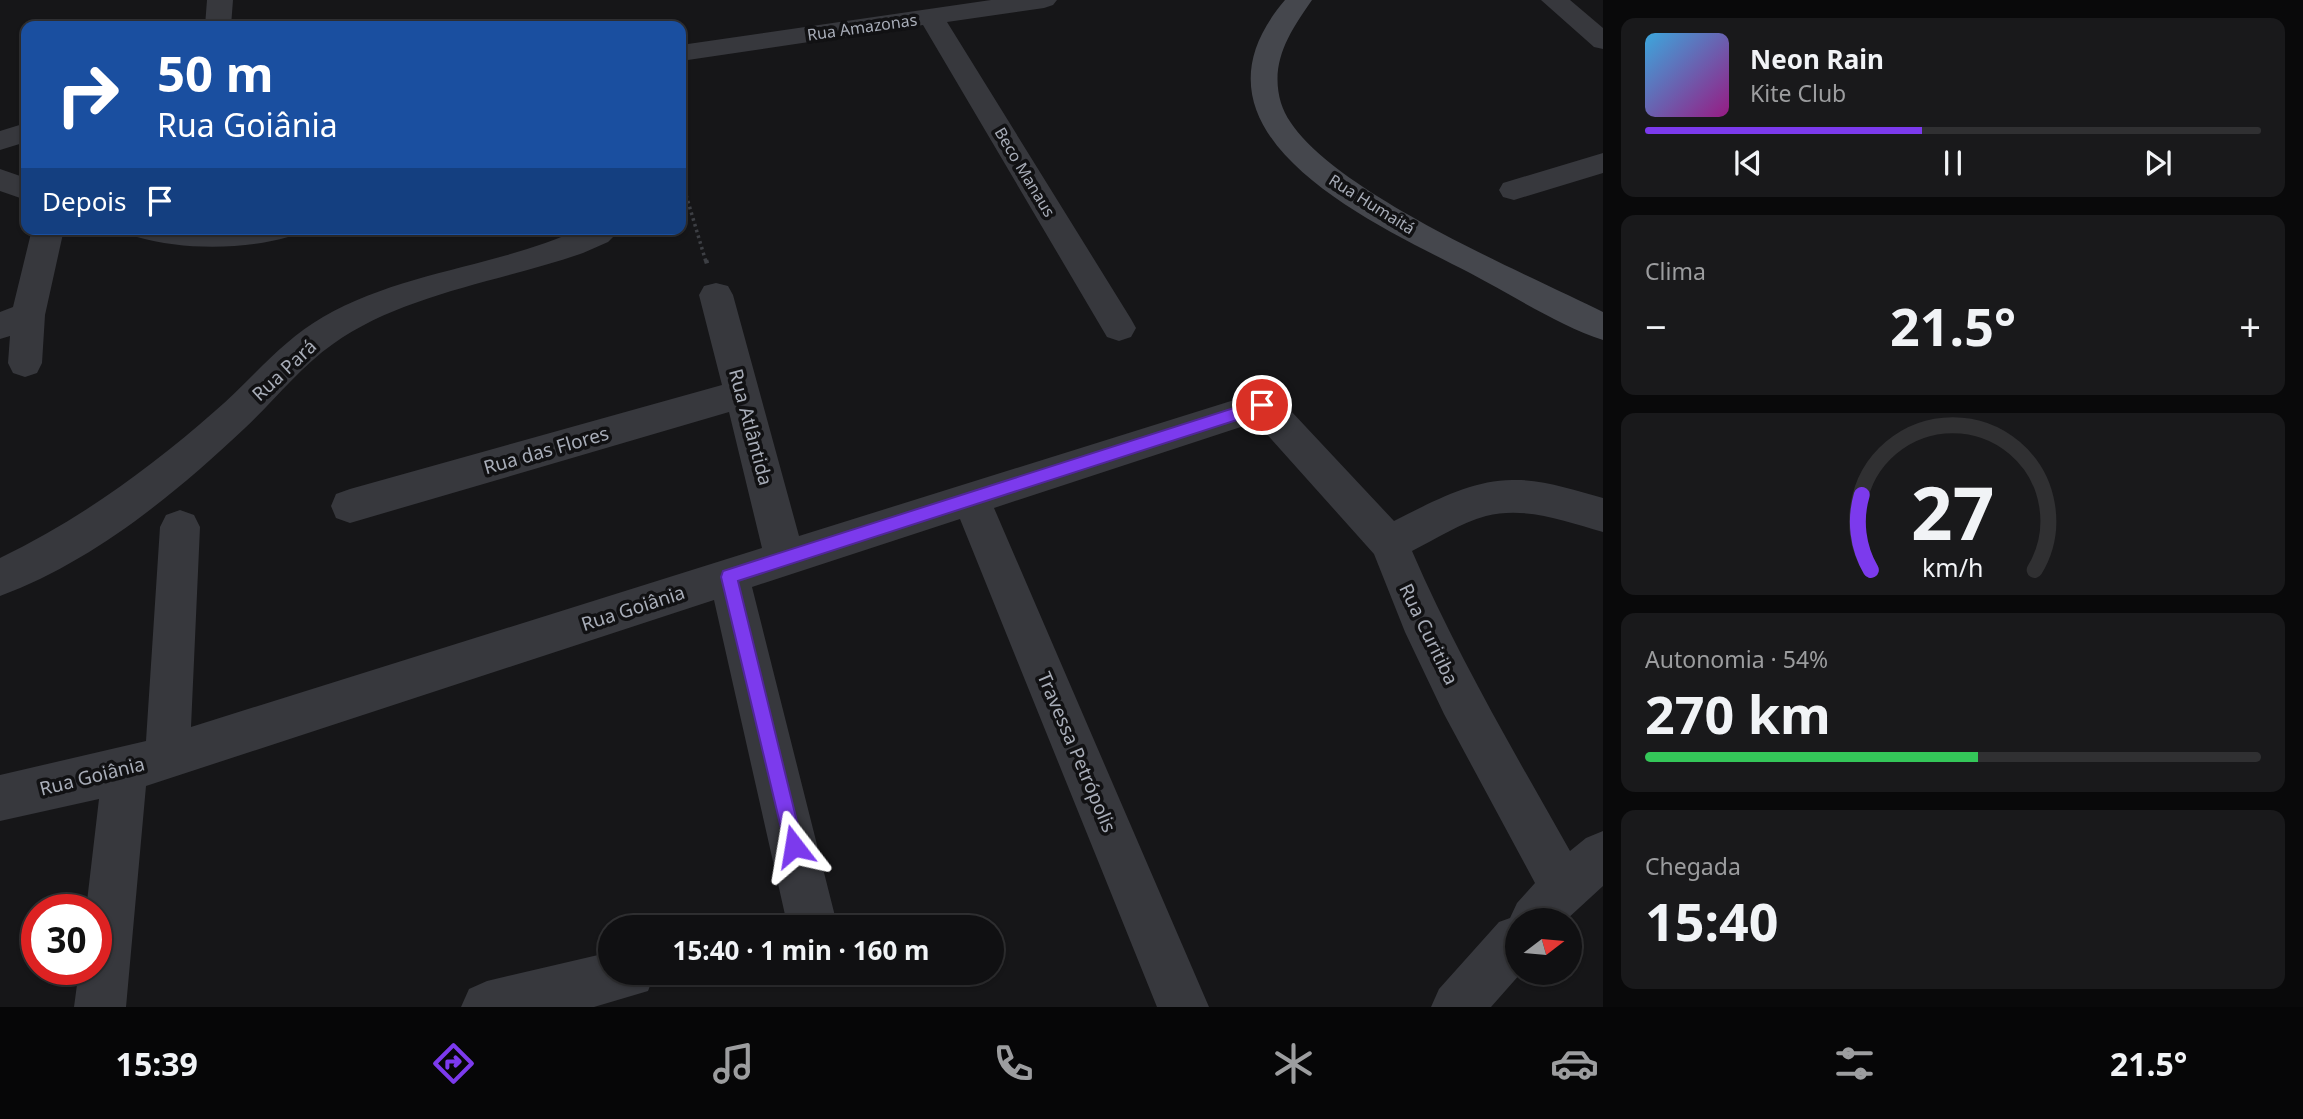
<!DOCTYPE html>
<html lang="pt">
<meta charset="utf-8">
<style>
:root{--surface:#101012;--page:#19191b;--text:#f1f3f6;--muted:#9c9d9f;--line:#303032;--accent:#7c3aed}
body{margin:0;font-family:"Noto Sans",sans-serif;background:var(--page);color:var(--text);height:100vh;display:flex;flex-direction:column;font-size:26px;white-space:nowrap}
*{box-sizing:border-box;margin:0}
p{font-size:23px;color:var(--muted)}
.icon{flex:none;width:38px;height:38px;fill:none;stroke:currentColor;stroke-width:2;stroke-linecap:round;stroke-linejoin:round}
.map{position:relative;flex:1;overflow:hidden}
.drawer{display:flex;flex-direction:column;gap:18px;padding:18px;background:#09090a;width:700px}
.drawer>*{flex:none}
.banner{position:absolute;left:21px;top:21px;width:665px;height:214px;border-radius:14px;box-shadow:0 2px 5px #0004,0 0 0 2px var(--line);background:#1a4fa0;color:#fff;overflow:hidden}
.needle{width:46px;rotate:74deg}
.controls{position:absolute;left:1505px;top:908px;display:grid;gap:14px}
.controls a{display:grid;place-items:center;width:77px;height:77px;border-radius:50%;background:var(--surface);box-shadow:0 2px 5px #0004,0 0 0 2px var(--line);font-size:35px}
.speed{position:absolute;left:21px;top:894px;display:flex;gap:14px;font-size:35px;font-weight:700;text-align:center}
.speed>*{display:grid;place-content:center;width:91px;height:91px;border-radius:50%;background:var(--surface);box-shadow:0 2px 5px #0004,0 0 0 2px var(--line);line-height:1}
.speed .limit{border:10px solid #d22;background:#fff;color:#111}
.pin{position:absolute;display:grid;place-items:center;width:60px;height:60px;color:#fff;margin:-30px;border:4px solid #fff;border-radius:50%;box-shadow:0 2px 7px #0007}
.me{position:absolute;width:77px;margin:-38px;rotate:346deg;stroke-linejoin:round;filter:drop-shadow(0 0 5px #0008)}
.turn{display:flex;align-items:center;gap:24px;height:147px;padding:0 21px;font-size:32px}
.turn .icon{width:91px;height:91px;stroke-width:2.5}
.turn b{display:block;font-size:49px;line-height:60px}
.then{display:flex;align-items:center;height:66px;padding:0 21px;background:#0003;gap:14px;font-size:26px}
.big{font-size:52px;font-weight:700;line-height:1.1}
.drawer .card{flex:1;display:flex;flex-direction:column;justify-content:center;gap:10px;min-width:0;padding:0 24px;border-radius:14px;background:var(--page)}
.drawer .dial{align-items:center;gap:0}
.dial svg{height:182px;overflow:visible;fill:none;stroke:var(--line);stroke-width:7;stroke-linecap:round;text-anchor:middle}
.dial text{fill:var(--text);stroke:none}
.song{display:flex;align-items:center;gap:21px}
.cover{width:84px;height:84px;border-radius:10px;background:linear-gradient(135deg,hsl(200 70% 55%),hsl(310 70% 35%))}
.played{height:7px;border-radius:4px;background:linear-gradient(90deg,var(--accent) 45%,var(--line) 45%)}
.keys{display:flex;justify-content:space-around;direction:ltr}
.heat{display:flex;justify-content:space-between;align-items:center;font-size:38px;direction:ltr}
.charge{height:10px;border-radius:5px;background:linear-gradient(90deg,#34c759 54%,var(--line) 0)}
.trip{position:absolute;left:598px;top:915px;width:406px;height:70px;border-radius:35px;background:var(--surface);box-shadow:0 2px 5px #0004,0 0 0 2px var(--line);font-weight:700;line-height:70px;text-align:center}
.dock{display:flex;height:112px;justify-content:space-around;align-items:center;background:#060607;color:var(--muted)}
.dock .icon{width:49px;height:49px}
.dock .current{color:var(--accent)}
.dock b{font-size:32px;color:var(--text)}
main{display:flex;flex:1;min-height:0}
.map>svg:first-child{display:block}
</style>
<main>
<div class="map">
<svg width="1603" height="1007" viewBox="0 0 1603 1007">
<rect width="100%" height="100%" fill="#161618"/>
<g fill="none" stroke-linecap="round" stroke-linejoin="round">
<path stroke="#3d3f44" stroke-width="3.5" stroke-dasharray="2.5 3.5" stroke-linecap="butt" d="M681,178L706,262"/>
<path stroke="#3d3f44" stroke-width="4.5" stroke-dasharray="3.5 5" stroke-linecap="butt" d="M706,260L708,267"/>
<path fill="#37383d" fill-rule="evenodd" d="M207,0H233L231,26H205Z
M991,0H1057L1053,5L1044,8L947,22L1131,319L1136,328L1131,337L1119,341L1107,337L923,25L681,61V45Z
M1541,0H1570L1603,28V49L1594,47Z
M26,123V142L0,150V131Z
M1603,153V173L1514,200L1503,197L1499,190L1503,183Z
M0,169L26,178V200L0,191Z
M32,229H64L45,315L42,363L37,373L25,377L13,373L8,363L10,336L0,339V312L13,307Z
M132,229H293L288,237C242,250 183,250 137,237Z
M580,229H621L608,242L583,253C503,281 402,294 333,344C300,367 274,401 245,428C174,495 92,562 0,596V558C79,520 149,469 215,411C251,380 281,341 323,317C402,271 498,267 580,229Z
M716,283L728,286L733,295L799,536L1263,391L1276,395L1394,521C1430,503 1471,480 1512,480C1543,479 1573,490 1603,498V532C1565,521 1525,506 1486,516C1460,523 1436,539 1412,551C1457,655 1514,752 1570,851L1586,838L1603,831V886L1566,920H1517V973H1521L1491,1007H1431L1439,989L1499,922L1510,918L1517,903L1535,883L1444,714L1405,632L1374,554L1256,422L994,508L1209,1007H1157L960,519L752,587L838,928H788L714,600L146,786L126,1007H74L79,970H96V910H86L99,799L0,821V775L146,741L160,527L166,515L180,510L194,515L200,527L191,727L762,548L729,412L350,523L336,518L331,506L336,494L350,489L722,385L699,295L704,286Z
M611,952V973H655L648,991L594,1007H461L469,989L487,981Z"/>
<path fill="#45474d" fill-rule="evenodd" d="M1285,0H1312C1290,32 1269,62 1281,103C1305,182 1528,274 1603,312V340C1560,326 1510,294 1470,273C1373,223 1170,134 1285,0Z"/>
</g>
<path fill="#7c3aed" stroke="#51269a" stroke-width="2" d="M1262,399L1268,401L1270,405L1268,410L738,581L803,846L801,853L794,856L787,853L721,577L723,571Z"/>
<g text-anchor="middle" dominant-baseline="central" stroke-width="7" stroke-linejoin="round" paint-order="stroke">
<g font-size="16" fill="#a8adb8" stroke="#111113">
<text transform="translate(862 27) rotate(-8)">Rua Amazonas</text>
<text transform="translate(1025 172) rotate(59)">Beco Manaus</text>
<text transform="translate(1372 204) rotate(32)">Rua Humaitá</text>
</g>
<g font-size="19" fill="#a8adb8" stroke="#111113">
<text transform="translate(284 370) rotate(-43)">Rua Pará</text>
<text transform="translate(751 427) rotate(75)">Rua Atlântida</text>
<text transform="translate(546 450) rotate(-16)">Rua das Flores</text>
<text transform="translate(633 608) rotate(-18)">Rua Goiânia</text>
<text transform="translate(1429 634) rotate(64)">Rua Curitiba</text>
<text transform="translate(1077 752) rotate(67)">Travessa Petrópolis</text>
<text transform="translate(92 776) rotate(-14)">Rua Goiânia</text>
</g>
</g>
</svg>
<div class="controls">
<a><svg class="needle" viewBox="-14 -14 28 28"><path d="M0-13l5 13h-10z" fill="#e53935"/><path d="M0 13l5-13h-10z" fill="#9c9d9f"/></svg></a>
</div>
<div class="speed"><div class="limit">30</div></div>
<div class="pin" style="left:1262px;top:405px;background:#d93025"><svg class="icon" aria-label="arrive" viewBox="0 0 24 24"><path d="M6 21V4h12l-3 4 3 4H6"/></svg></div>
<svg class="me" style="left:794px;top:846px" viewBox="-20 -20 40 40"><path d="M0-17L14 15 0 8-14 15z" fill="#7c3aed" stroke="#fff" stroke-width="4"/></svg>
<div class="trip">15:40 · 1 min · 160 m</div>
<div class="banner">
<div class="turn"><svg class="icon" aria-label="right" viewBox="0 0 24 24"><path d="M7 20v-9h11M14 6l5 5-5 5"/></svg><div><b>50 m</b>Rua Goiânia</div></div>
<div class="then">Depois<svg class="icon" aria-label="arrive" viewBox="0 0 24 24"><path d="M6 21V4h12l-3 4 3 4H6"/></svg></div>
</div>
</div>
<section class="drawer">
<div class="card">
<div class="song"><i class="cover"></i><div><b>Neon Rain</b><p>Kite Club</p></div></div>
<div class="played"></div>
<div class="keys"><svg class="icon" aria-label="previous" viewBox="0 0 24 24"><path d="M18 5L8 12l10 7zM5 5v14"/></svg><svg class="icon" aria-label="pause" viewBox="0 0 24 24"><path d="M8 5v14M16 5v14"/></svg><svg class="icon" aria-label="next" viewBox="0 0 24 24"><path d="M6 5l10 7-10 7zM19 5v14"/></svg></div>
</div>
<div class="card"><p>Clima</p>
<div class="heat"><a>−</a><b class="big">21.5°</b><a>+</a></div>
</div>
<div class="card dial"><svg viewBox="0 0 100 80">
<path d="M14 69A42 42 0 1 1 86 69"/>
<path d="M14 69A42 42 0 0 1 10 36" stroke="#7c3aed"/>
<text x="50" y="56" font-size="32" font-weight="700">27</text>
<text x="50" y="72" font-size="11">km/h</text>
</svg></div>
<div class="card"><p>Autonomia · 54%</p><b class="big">270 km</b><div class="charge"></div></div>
<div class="card"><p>Chegada</p><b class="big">15:40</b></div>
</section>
</main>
<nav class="dock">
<b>15:39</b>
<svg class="icon current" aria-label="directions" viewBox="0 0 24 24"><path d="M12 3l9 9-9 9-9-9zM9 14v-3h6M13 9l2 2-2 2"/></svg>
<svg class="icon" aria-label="music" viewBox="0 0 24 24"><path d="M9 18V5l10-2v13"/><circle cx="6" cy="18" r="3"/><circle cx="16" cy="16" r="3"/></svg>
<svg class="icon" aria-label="phone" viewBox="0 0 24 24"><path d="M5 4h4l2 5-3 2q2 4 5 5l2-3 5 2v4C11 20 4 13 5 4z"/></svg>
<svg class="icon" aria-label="climate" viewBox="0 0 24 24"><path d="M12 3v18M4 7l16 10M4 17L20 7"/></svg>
<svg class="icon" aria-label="car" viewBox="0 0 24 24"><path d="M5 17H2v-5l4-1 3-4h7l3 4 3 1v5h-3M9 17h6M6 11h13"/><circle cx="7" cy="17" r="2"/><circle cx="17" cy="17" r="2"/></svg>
<svg class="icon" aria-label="filters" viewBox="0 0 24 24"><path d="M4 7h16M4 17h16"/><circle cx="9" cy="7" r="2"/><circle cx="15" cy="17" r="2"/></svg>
<b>21.5°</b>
</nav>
